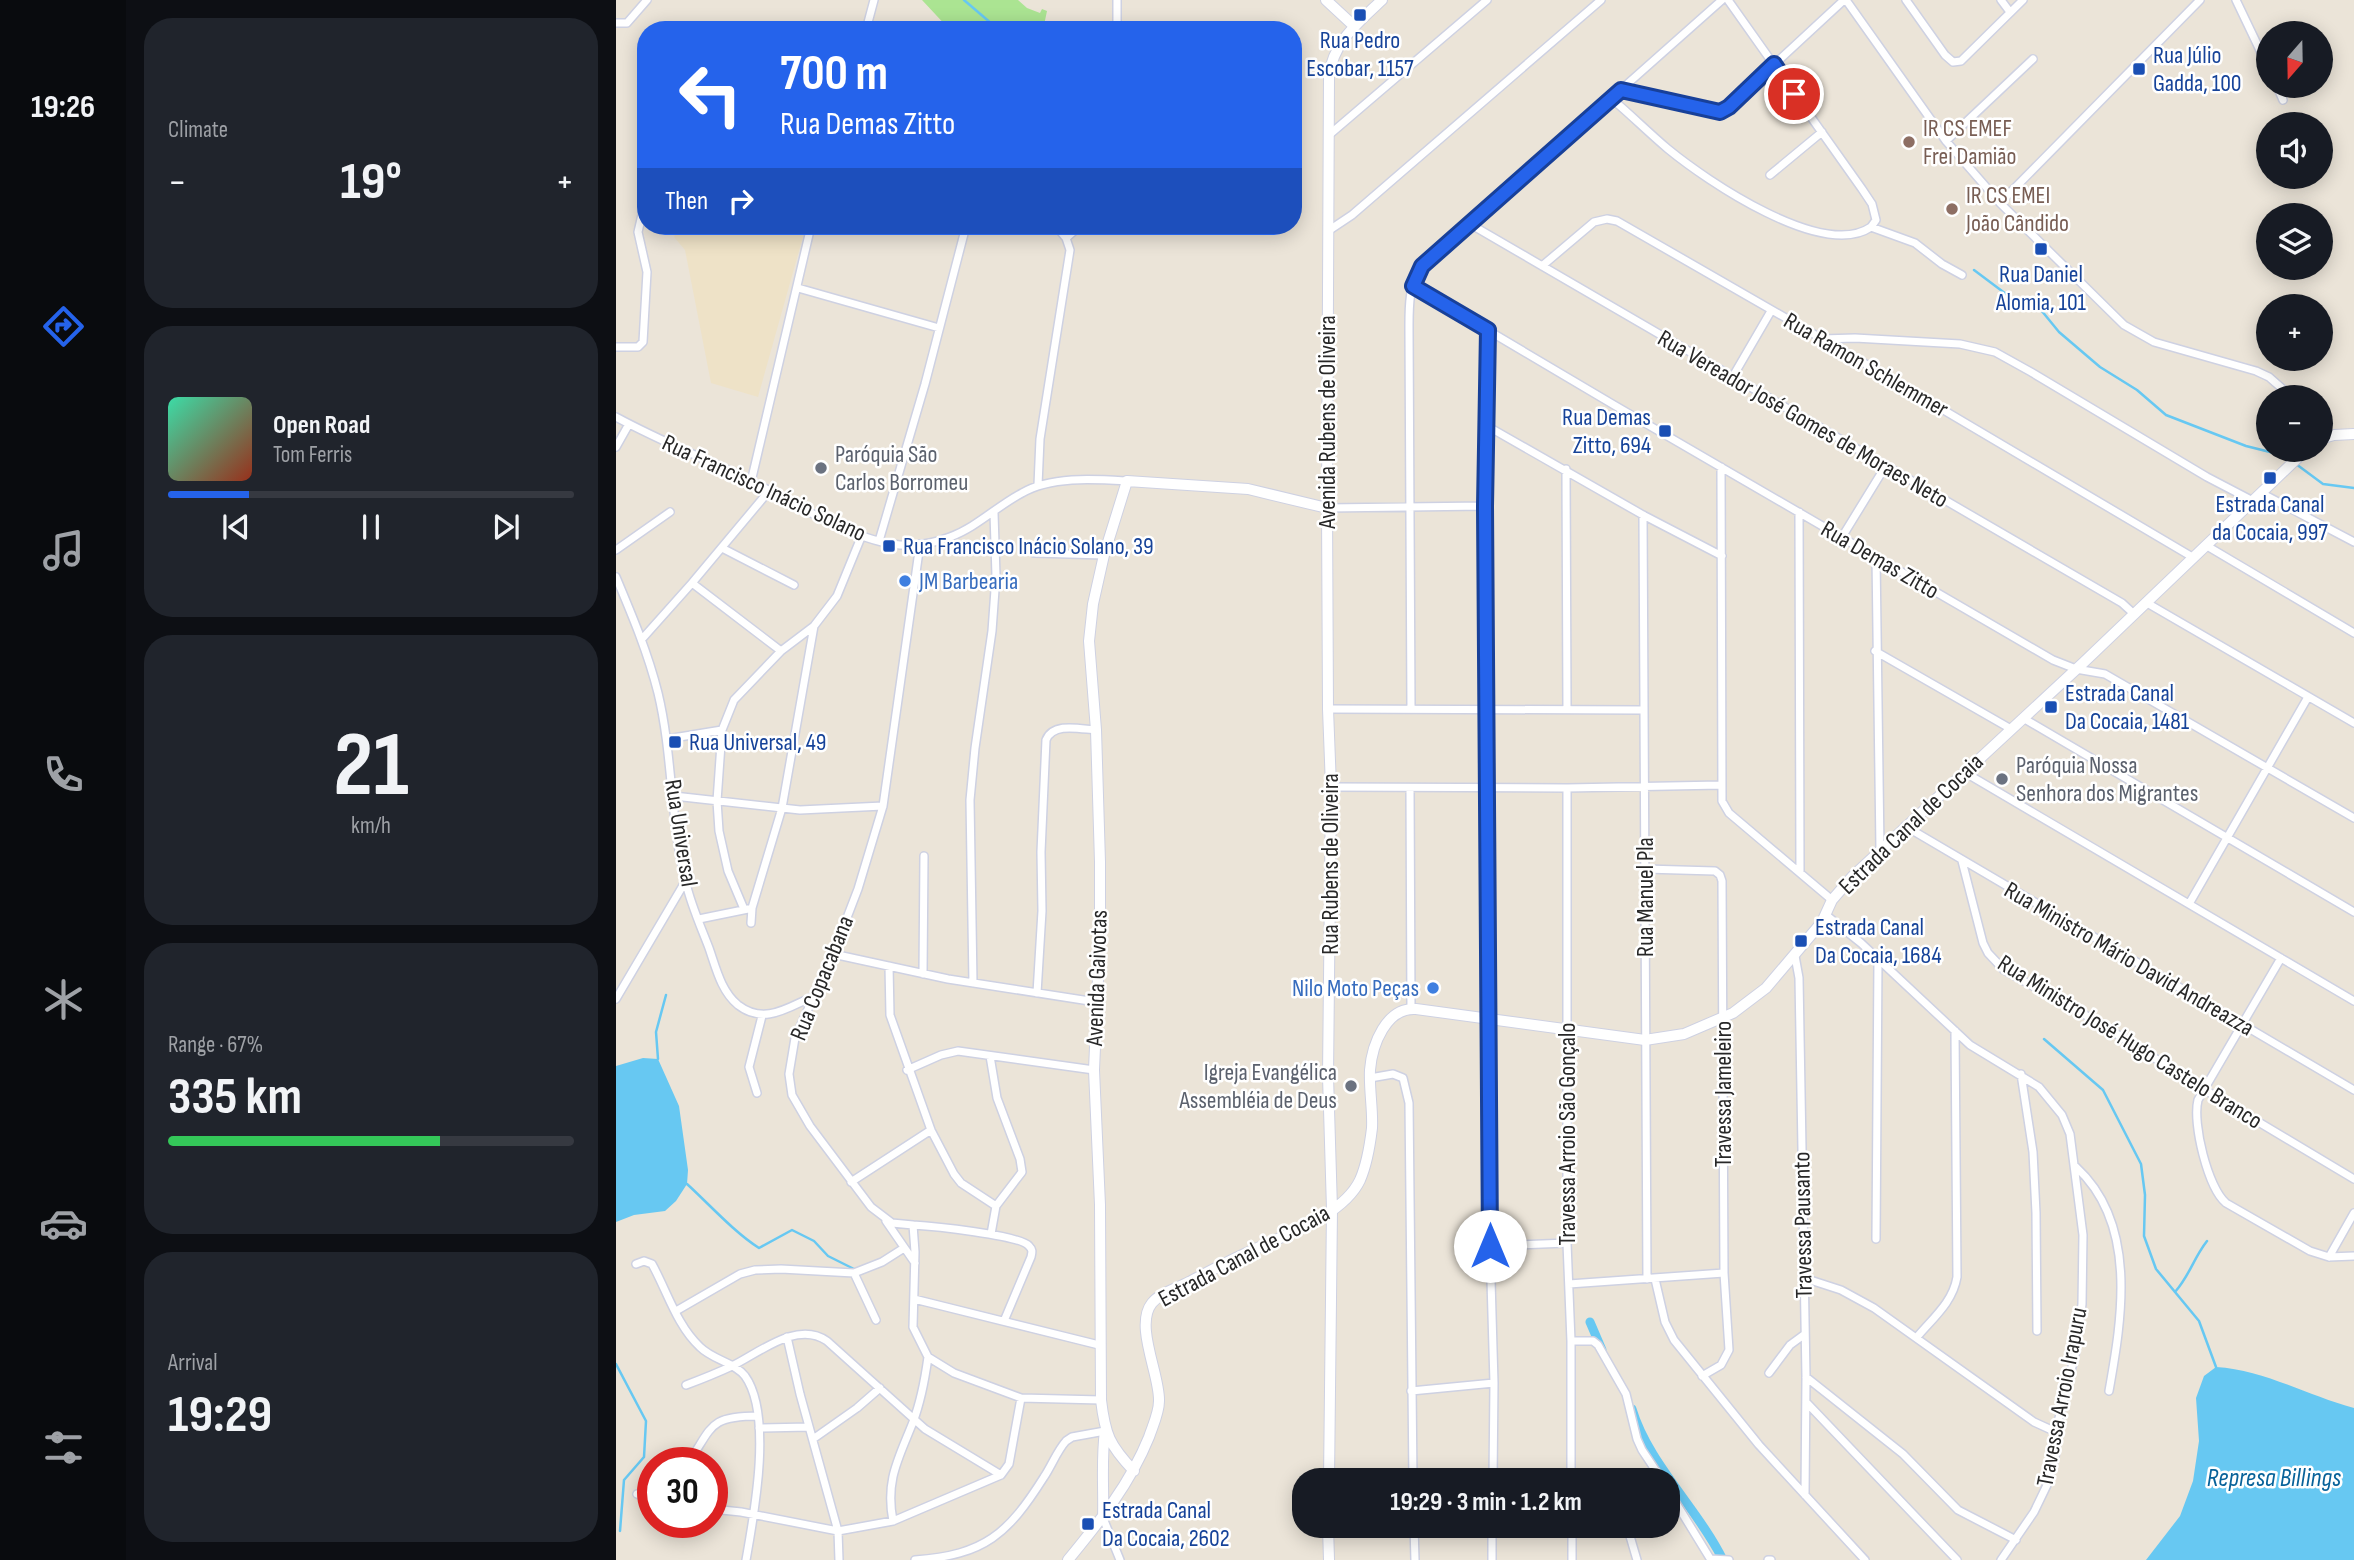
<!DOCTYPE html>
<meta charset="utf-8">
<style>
:root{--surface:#171b24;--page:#20242c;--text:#f1f3f6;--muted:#9ea1a6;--line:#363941;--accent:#2563eb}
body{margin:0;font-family:"Sofia Sans Condensed",sans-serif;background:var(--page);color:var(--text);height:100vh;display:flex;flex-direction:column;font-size:26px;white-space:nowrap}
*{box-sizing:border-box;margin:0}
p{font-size:23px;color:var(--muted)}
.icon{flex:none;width:38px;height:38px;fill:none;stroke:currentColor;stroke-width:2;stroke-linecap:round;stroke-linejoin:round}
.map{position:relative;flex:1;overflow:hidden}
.panel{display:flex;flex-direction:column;gap:18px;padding:18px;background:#0d0f14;width:490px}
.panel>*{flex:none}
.hud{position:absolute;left:21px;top:21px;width:665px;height:214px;border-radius:28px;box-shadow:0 4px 18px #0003;background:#2563eb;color:#fff;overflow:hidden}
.needle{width:46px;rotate:200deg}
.tools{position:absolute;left:1640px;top:21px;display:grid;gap:14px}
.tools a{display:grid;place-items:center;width:77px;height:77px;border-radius:50%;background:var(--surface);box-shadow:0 4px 18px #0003;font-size:35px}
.speed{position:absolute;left:21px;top:1447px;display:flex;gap:14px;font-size:35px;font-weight:700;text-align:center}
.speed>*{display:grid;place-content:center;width:91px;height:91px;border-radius:50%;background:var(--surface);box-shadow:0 4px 18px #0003;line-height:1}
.speed .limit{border:10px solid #d22;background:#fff;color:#111}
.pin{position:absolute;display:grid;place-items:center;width:60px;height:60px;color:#fff;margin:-30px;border:4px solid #fff;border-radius:50%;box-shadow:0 2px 7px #0007}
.me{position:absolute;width:77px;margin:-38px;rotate:0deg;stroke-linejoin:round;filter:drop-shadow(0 0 5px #0008)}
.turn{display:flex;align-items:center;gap:24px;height:147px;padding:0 28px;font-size:32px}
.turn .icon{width:91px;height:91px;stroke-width:2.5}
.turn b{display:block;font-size:49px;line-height:60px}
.then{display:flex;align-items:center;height:66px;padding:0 28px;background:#0003;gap:14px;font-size:26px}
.big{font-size:52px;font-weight:700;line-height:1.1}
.panel .card{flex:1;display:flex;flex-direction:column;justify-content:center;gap:10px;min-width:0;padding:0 24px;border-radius:28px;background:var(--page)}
.panel .dial{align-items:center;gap:0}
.dial b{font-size:91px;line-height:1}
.song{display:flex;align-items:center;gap:21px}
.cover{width:84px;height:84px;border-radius:10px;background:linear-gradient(135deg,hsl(160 70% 55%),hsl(10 70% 35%))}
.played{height:7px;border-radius:4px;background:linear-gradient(90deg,var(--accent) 20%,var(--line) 20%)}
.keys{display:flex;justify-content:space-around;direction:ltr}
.heat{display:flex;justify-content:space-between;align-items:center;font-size:38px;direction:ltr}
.charge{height:10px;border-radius:5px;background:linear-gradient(90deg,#34c759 67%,var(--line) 0)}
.trip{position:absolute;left:676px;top:1468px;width:388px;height:70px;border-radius:28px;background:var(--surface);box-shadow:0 4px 18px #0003;font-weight:700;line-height:70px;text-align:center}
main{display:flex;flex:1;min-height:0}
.tabs{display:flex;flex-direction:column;width:126px;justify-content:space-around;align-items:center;background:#090b0e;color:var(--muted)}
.tabs .icon{width:49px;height:49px}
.tabs .on{color:var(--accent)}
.tabs b{font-size:32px;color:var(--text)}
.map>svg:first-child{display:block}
</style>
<main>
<nav class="tabs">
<b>19:26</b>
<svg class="icon on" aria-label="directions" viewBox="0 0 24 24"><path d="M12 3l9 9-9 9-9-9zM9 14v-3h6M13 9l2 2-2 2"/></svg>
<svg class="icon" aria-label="music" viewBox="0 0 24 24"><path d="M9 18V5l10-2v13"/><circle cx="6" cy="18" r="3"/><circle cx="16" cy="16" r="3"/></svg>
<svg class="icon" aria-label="phone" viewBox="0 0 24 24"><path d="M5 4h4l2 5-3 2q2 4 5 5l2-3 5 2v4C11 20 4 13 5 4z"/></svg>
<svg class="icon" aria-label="climate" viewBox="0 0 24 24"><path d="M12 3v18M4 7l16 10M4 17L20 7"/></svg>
<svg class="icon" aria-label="car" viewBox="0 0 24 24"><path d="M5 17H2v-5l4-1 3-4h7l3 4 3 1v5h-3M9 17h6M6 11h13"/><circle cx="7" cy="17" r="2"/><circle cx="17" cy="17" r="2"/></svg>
<svg class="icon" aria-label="filters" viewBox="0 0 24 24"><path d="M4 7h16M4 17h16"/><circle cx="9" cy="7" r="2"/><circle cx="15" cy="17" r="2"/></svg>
</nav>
<section class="panel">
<div class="card"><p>Climate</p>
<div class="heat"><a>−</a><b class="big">19°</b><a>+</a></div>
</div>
<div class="card">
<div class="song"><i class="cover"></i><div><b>Open Road</b><p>Tom Ferris</p></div></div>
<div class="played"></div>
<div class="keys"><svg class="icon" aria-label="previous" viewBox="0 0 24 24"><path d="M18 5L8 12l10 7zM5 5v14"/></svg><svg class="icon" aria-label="pause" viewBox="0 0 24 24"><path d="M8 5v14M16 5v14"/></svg><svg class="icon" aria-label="next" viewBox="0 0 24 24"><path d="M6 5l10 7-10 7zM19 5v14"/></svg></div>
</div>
<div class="card dial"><b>21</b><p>km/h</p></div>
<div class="card"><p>Range · 67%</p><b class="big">335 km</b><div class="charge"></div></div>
<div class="card"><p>Arrival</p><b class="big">19:29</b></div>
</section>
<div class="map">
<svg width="1738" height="1560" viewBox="0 0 1738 1560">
<rect width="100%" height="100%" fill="#ebe4d8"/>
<path fill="#eee2c7" d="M62,226H190L142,397L95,383L69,250L58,237Z"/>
<path fill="#abe492" d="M306,0H402L411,8L424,13L426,9L431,11L427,30H334Z"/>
<path fill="#67c8f2" d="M27,1058L42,1059L63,1106L72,1170L71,1184L60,1201L49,1211L18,1215L0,1222V1066Z
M1600,1367C1649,1370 1692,1396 1738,1408V1560H1530L1564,1516L1577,1481L1583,1441L1580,1398L1588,1376Z"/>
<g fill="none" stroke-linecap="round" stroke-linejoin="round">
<path stroke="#67c8f2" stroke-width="2.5" d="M348,0L383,30
M1358,270L1398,300L1425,310L1443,332L1484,367L1521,390L1550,415L1630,446L1662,454L1674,461
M1680,464L1707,484L1738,488
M1428,1039L1487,1090L1525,1164L1529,1195L1528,1236L1540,1269L1583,1321L1600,1367
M42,1059L40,1032L50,995
M71,1184C94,1205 118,1232 143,1248L176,1230L198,1241L212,1256L238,1269
M1559,1292C1574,1275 1577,1259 1591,1241
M0,1364L30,1421L28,1457L8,1480L4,1531"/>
<path stroke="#67c8f2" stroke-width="9" d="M974,1322L986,1350
M1016,1409C1032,1463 1082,1509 1107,1560"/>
<g stroke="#ced1e2" stroke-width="10">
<path id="street" d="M1112,0L1246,189L1256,204L1260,220L1255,227
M1230,0L1330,141L1384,203L1508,325L1538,342L1640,371L1653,377L1676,397
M1290,0L1329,55L1337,62L1345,61L1407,0
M1385,0L1394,12
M1620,0L1652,67
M0,23H11L31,0
M250,30L258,0
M501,30V0
M1661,86L1667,100
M1005,90L1099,112L1108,111L1228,0
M996,99C1015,115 1033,133 1052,149C1091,181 1207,260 1255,227L1299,243L1326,264L1346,275
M713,135L871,0
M1330,141L1417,59
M1154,175L1206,132
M1384,203L1584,0
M854,224L1506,603L1518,614
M712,231L736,215L985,0
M450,238L464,226
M926,266L978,222L991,219L1001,221L1248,363L1578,558
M797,286L998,405L1437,660L1460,669L1489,674L1738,818
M182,288L323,328
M872,330L869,506L874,1246L878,1383L877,1480
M1206,339L1239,338L1344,344L1379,352L1415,372L1591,477L1637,501
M0,347H22L27,342L31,272L22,232L28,206
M1116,378L1155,311
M0,417C44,441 90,459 135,481C174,501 234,538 276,544C295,547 316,544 334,537C361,527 381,506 406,493C435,476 478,479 511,481
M871,426L1027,515L1106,556
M0,447L13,424
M1105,467L1106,801L1113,813L1216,900
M950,469L951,709
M135,482L195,226
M422,485L424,439L454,250L450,238L440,226
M1645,493L1738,542
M711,508L869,506
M1183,512L1184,872
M1027,515L1031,1279
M1226,537L1269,467
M263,541L309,384L350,226
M304,544L267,806L242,889L217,954L179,1038L173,1074L176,1095L194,1126L255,1207L276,1223L297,1225L299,1252L297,1327L312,1357L338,1373L405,1398L485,1400
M1591,546L1738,633
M106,548L178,585
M0,550L54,512
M418,553L488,555
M1260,557L1264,850
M0,577C16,615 32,653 42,693C57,755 54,822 70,883C75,905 85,927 93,948C100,968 105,991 122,1005C148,1025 171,1008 196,997
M76,583L165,651
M1531,603L1738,723
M26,639L76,583L153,491
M1259,651L1395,729
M712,709L1027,710
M795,709L793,331C793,310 792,284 806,266L1106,0
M1407,718L1738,912
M51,739L106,730
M1348,772L1738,1001
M715,787L951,788L1105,785
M794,788L795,1008
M951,788V1243L955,1341V1480
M58,796L184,810L267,806
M1289,826L1738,1090
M1346,861L1367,943L1372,953L1388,970L1480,1021L1589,1090L1738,1179
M1029,869L1099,871L1104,875L1106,881L1108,1273L1113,1350L1105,1365L1086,1376
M1573,904L1692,697
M128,909L112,871L103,831L101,801L106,730L118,700L165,651L198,626
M1210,915L1245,943L1354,1045L1423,1087L1446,1115L1454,1134L1467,1235L1466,1304L1459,1355L1443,1418L1439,1457L1431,1485L1418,1512L1385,1560
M83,919L132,909
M135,923L136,908L166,808L198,626L221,596L246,535
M217,954L332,979L480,1002
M1179,956L1183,978L1190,1377L1189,1495
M1665,958L1582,1100C1576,1123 1592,1188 1610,1203L1694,1251L1713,1257L1738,1256
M273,966L274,1015L315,1130L338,1174L345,1183L380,1206
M307,974L308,856
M357,983L354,800L359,748L376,631L380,576L378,513
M421,993L426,911L425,852L430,740C437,722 464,729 480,730
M0,999L69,882
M374,1056L381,1098L404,1159L406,1172L380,1206L375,1234
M291,1070L325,1055L342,1051L478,1070
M1405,1074L1417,1152L1420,1213L1421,1331
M754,1078L777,1074L787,1078L793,1103L797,1480
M141,1093L133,1067L146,1016
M1460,1167C1522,1224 1506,1318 1493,1391
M235,1182L315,1130
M270,1221L299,1263
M297,1225C315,1226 404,1235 413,1246C417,1250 416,1252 415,1257L388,1321
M1260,1239L1262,960
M874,1246L951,1243
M1713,1257L1738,1213
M20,1264L28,1261L36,1264C51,1291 61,1326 84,1347C97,1360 118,1362 129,1376C157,1415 138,1515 130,1560
M238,1273L260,1320
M1188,1278L1225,1290L1258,1308L1418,1422L1440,1432
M1039,1279L1049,1322L1058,1340L1143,1445L1249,1560
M953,1284L1108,1273
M298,1299L483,1345
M60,1311L124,1274L139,1270L165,1269L238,1273L266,1262L288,1248
M171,1337L184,1394L222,1531L223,1560
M1301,1337C1317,1318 1337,1302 1341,1277L1339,1031
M955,1341H977L982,1345L1010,1394L1021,1439L1026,1450L1046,1480
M1153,1373L1174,1345L1189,1334
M1190,1377L1287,1454L1342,1510L1400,1540
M70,1385C86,1379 101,1373 116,1366C143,1353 181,1320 211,1341L309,1429L385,1475
M795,1391L878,1383
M1190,1402L1341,1560
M143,1428L193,1427
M197,1439L241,1408L264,1388
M72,1463C97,1427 92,1416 142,1416
M998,1478L999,1480
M1052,1490L1095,1560
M21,1494L37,1500
M96,1509L125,1512L222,1531L277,1521L385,1475L393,1464L405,1398
M487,1518L504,1560
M277,1521C269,1480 283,1458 297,1422C305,1401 309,1379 312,1357
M798,1526L799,1560
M1011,1526L1021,1560
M1095,1559L1113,1560
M299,1560C369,1555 392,1534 428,1477C436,1465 441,1451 450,1441L456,1437L489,1431
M876,1560V1526
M956,1560V1526
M1152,1560H1155"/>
</g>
<g stroke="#ced1e2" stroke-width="12">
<path id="secondary" d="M710,0L738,26
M1704,439L1718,435L1738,434
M518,1471C493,1445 489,1434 485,1400L484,1205L478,1070L484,933V862L480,730L473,641L477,604L488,555L511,481L632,489L711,508
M713,1480L716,1209L712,1076L715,787L712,709L711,508L713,76C717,42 742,23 766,0
M487,1518C488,1489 485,1460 489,1431
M712,1526L713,1560
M452,1560C484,1521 514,1484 533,1437C537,1425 543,1413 543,1401C544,1375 518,1325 536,1303C544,1293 562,1288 573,1282C594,1271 614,1260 635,1251C668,1235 727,1216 744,1180C751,1164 754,1145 756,1128C757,1109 753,1090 754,1070C756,1045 770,1007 800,1009L1029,1040L1068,1034L1117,1013L1150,988L1206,922L1216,900L1236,877L1467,663L1690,450"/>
</g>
<use href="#street" stroke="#fff" stroke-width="7"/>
<use href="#secondary" stroke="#fff" stroke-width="10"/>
</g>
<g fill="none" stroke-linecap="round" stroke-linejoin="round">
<g stroke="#184099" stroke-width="18">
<path id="route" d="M874,1246L869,506L872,330L797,286L806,266L1005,90L1104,112L1113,107L1158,64L1178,94"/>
</g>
<use href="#route" stroke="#2563eb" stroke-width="12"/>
</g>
<g fill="#1a4fb4" stroke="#fff" stroke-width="2.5">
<rect x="737" y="8" width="14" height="14" rx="3.5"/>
<rect x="1516" y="62" width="14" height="14" rx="3.5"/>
<rect x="1418" y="242" width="14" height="14" rx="3.5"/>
<rect x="1042" y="424" width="14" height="14" rx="3.5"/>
<rect x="1647" y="471" width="14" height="14" rx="3.5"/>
<rect x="266" y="539" width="14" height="14" rx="3.5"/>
<rect x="1428" y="700" width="14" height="14" rx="3.5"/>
<rect x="52" y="735" width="14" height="14" rx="3.5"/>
<rect x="1178" y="934" width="14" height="14" rx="3.5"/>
<rect x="465" y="1517" width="14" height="14" rx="3.5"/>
</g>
<g fill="#8d6e63" stroke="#fff" stroke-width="2.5">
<circle cx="1293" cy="142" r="7"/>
<circle cx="1336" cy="209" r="7"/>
</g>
<g fill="#6b7280" stroke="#fff" stroke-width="2.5">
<circle cx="205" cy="468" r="7"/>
<circle cx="1386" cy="779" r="7"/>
<circle cx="735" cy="1086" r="7"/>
</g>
<g fill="#3f7fe0" stroke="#fff" stroke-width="2.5">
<circle cx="289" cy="581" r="7"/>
<circle cx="817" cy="988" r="7"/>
</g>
<g text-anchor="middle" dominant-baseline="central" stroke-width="5" stroke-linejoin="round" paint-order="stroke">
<g font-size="24" fill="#164399" stroke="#fff" text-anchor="start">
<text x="744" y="40" text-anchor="middle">Rua Pedro<tspan x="744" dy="28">Escobar, 1157</tspan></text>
<text x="1537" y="55">Rua Júlio<tspan x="1537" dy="28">Gadda, 100</tspan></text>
<text x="1425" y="274" text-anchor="middle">Rua Daniel<tspan x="1425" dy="28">Alomia, 101</tspan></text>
<text x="1035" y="417" text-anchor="end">Rua Demas<tspan x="1035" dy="28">Zitto, 694</tspan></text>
<text x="1654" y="504" text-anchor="middle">Estrada Canal<tspan x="1654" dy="28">da Cocaia, 997</tspan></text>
<text x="287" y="546">Rua Francisco Inácio Solano, 39</text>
<text x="1449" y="693">Estrada Canal<tspan x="1449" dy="28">Da Cocaia, 1481</tspan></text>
<text x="73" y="742">Rua Universal, 49</text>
<text x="1199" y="927">Estrada Canal<tspan x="1199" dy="28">Da Cocaia, 1684</tspan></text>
<text x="486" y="1510">Estrada Canal<tspan x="486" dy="28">Da Cocaia, 2602</tspan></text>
</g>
<g font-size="24" fill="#785e54" stroke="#fff" text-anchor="start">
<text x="1307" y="128">IR CS EMEF<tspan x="1307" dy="28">Frei Damião</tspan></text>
<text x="1350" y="195">IR CS EMEI<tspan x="1350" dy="28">João Cândido</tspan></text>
</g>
<g font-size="24" fill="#282828" stroke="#fff">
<text transform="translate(1250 365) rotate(30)">Rua Ramon Schlemmer</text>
<text transform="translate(1187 419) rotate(30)">Rua Vereador José Gomes de Moraes Neto</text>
<text transform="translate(711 422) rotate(-90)">Avenida Rubens de Oliveira</text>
<text transform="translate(148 488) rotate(25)">Rua Francisco Inácio Solano</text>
<text transform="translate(1264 560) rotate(30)">Rua Demas Zitto</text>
<text transform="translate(1295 824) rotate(-44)">Estrada Canal de Cocaia</text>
<text transform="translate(65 833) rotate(81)">Rua Universal</text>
<text transform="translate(714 864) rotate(-90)">Rua Rubens de Oliveira</text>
<text transform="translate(1029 897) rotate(-90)">Rua Manuel Pla</text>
<text transform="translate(1513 959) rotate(30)">Rua Ministro Mário David Andreazza</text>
<text transform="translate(206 978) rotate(-68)">Rua Copacabana</text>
<text transform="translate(481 978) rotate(-88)">Avenida Gaivotas</text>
<text transform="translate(1514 1042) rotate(32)">Rua Ministro José Hugo Castelo Branco</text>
<text transform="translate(1107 1094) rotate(-90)">Travessa Jameleiro</text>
<text transform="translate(951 1134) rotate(-90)">Travessa Arroio São Gonçalo</text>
<text transform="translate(1187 1225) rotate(-91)">Travessa Pausanto</text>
<text transform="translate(628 1256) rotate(-28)">Estrada Canal de Cocaia</text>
<text transform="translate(1446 1397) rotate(-79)">Travessa Arroio Irapuru</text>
</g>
<g font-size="24" fill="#5b616d" stroke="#fff" text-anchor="start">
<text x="219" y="454">Paróquia São<tspan x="219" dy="28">Carlos Borromeu</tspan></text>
<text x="1400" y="765">Paróquia Nossa<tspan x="1400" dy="28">Senhora dos Migrantes</tspan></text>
<text x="721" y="1072" text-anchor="end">Igreja Evangélica<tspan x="721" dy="28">Assembléia de Deus</tspan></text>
</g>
<g font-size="24" fill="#366cbe" stroke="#fff" text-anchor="start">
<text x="303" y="581">JM Barbearia</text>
<text x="803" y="988" text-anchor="end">Nilo Moto Peças</text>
</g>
<g font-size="26" font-style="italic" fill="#09639a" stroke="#fff">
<text x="1658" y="1478">Represa Billings</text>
</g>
</g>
</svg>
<div class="tools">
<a><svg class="needle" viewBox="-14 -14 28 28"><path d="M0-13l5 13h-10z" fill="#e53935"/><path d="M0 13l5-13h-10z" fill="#9ea1a6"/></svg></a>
<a><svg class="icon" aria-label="sound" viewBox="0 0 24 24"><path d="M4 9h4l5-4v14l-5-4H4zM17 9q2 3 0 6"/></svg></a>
<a><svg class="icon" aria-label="layers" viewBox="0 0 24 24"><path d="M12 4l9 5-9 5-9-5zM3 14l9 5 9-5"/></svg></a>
<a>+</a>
<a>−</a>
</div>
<div class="speed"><div class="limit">30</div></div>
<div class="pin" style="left:1178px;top:94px;background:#d93025"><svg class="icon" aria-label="arrive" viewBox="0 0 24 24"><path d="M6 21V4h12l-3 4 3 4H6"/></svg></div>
<svg class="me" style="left:874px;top:1246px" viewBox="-20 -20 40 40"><circle r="19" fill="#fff"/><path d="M0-13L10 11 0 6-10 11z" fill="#2563eb"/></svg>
<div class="trip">19:29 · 3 min · 1.2 km</div>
<div class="hud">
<div class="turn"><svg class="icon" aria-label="left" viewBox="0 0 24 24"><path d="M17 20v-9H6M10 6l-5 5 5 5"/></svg><div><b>700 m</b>Rua Demas Zitto</div></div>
<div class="then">Then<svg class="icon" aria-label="right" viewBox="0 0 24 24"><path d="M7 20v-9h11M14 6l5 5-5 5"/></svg></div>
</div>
</div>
</main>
